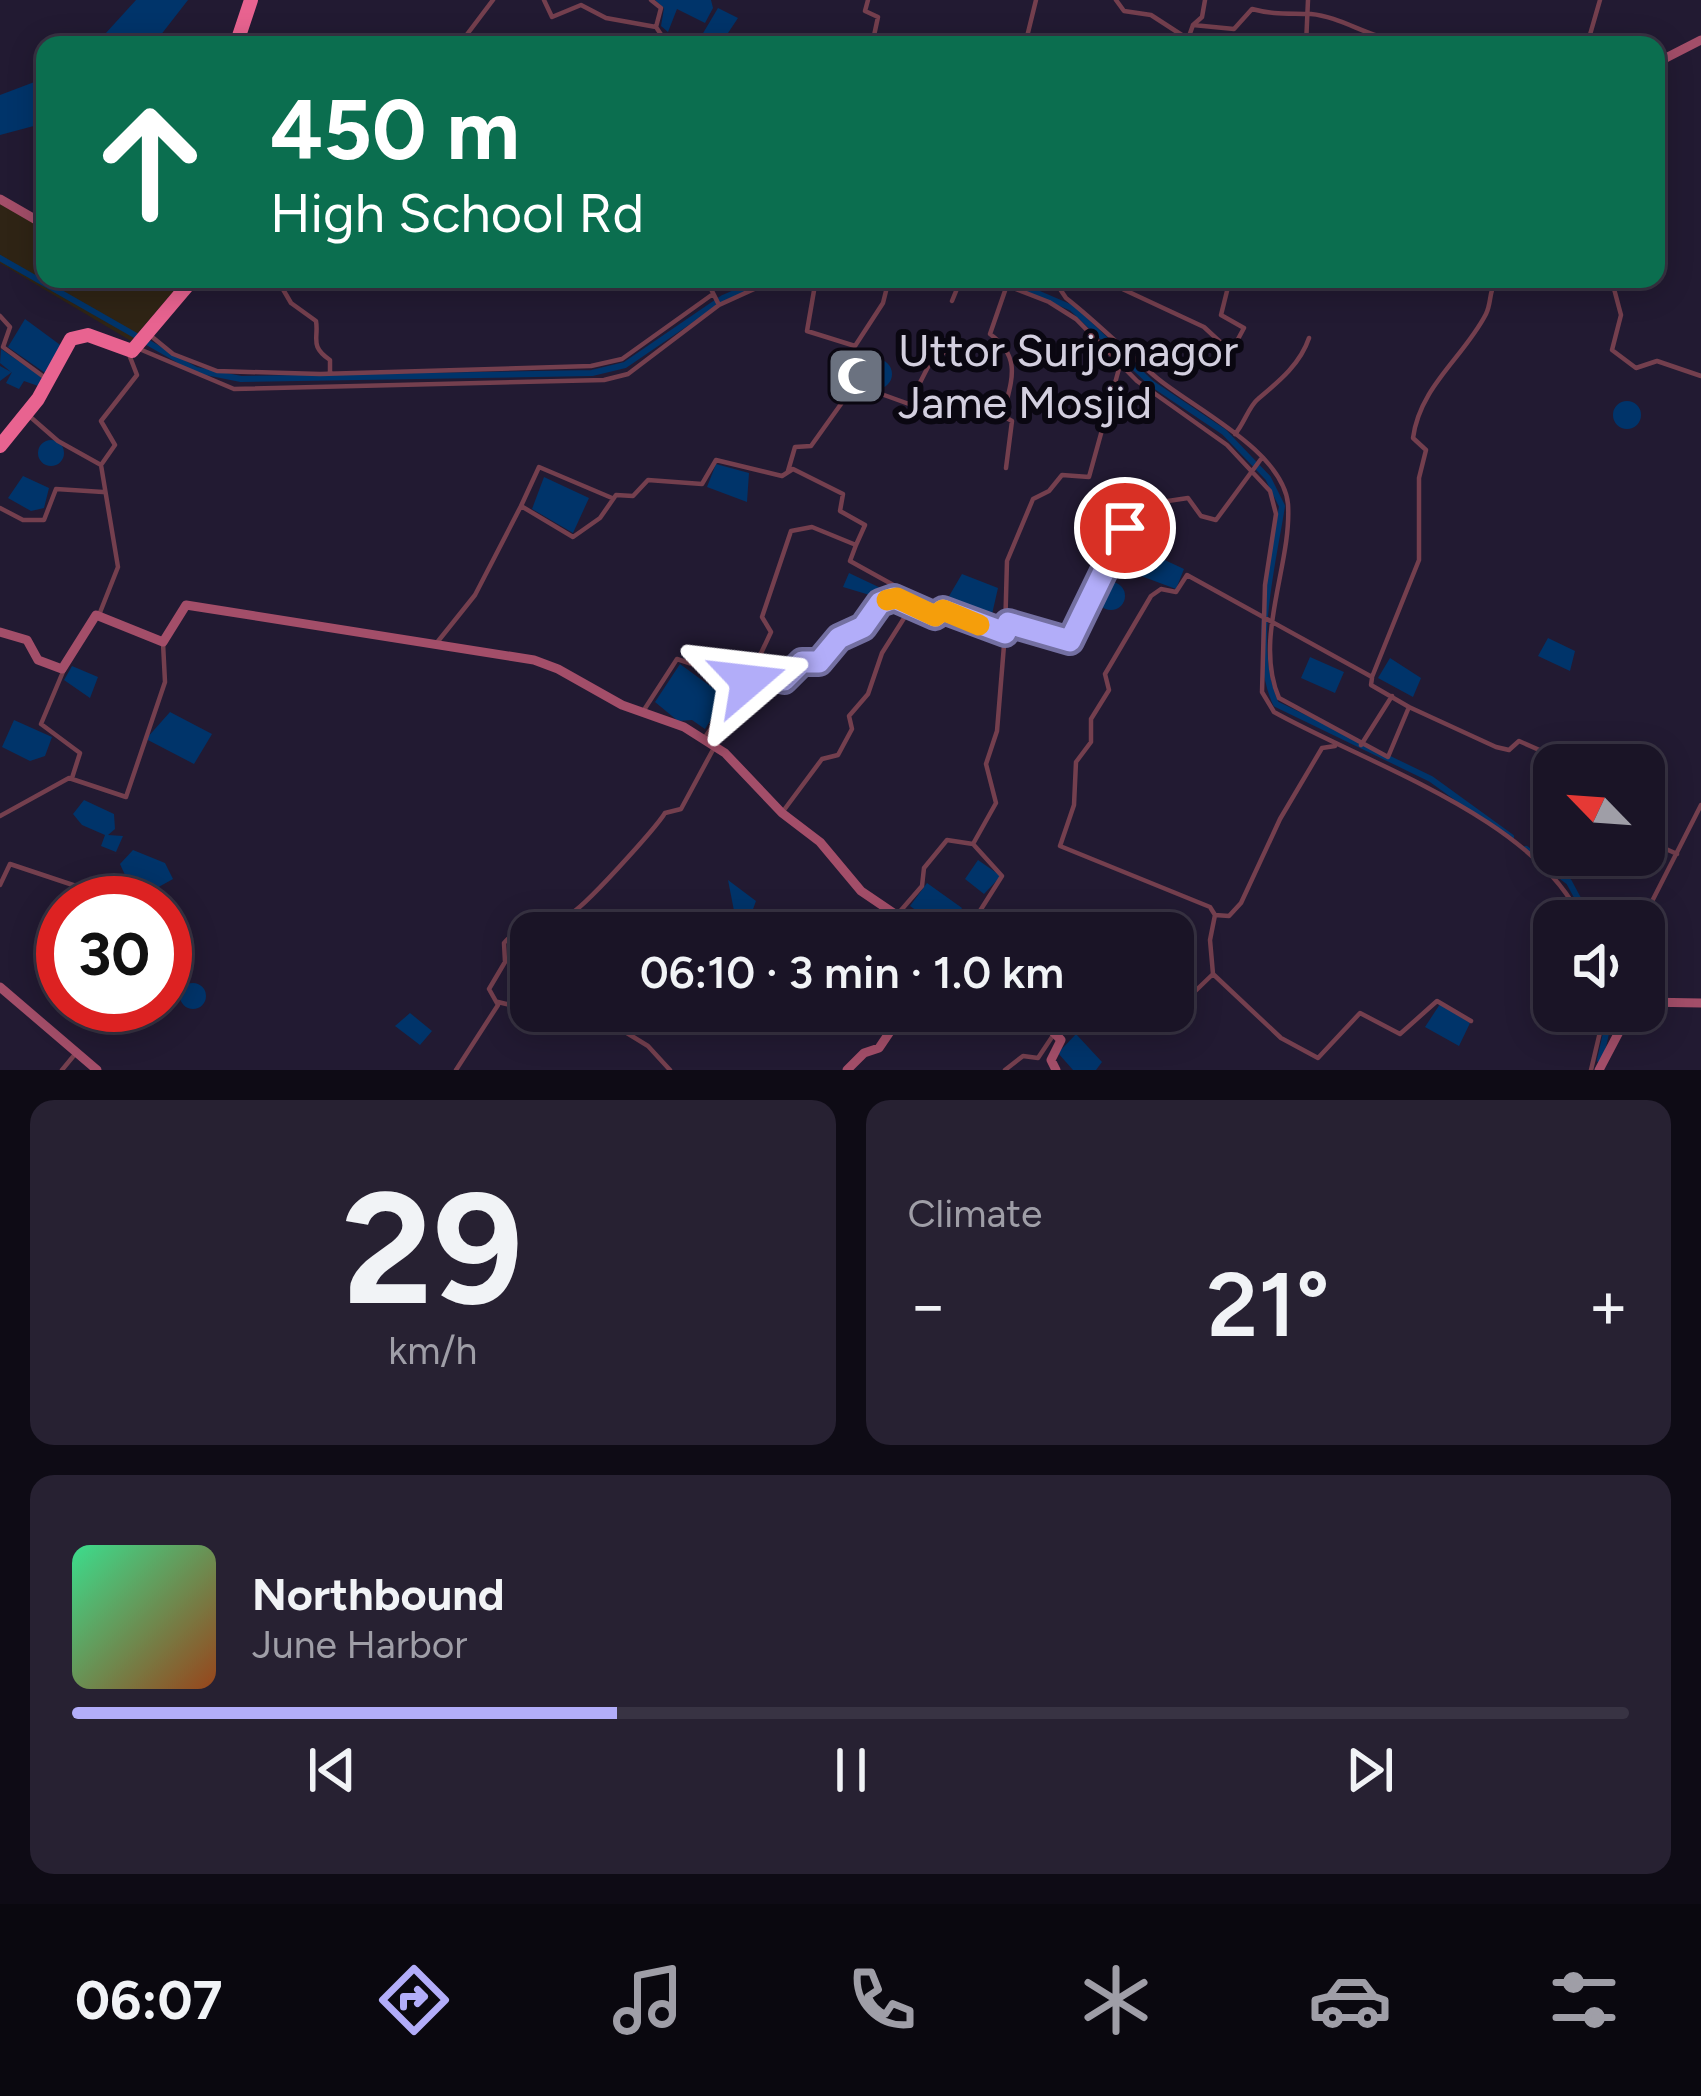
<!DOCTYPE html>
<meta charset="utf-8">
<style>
:root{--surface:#1a1426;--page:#272132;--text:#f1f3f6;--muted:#9f9ea7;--line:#383343;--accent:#b2adf9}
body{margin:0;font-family:Figtree,sans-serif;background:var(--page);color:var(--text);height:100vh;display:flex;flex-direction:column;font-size:45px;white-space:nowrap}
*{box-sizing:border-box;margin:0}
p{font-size:39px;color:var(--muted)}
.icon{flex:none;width:66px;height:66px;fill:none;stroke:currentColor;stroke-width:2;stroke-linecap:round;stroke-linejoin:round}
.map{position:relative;height:1070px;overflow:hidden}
.sheet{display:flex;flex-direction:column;gap:30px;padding:30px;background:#0e0b15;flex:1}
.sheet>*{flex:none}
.guide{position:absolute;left:36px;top:36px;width:1629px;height:252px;border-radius:24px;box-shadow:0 6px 30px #0003,0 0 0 3px var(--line);background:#0b6e4f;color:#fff;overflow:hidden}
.needle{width:78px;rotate:295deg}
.controls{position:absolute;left:1533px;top:744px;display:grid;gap:24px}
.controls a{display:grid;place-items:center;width:132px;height:132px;border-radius:24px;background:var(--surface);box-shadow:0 6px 30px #0003,0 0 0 3px var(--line);font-size:60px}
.speed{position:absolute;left:36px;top:876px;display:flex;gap:24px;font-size:60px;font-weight:700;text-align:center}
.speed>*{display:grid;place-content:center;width:156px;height:156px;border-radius:50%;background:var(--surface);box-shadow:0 6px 30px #0003,0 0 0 3px var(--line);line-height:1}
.speed .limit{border:18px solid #d22;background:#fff;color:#111}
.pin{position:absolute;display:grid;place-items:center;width:102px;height:102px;color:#fff;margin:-51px;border:6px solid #fff;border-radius:50%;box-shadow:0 3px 12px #0007}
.me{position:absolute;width:132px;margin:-66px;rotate:73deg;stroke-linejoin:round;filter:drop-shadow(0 0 9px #0008)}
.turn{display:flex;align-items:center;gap:42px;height:252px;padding:0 36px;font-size:54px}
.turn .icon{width:156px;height:156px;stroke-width:2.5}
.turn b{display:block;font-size:84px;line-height:102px}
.big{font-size:90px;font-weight:600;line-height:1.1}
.sheet .card{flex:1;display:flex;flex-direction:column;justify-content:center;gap:18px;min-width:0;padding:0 42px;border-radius:24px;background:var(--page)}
.sheet .dial{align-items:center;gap:0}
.dial b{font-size:156px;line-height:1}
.song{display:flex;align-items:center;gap:36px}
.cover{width:144px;height:144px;border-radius:18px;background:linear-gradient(135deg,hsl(150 70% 55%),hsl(20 70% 35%))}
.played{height:12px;border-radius:6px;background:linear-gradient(90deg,var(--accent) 35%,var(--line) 35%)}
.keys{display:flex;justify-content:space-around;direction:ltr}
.heat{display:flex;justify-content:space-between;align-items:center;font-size:66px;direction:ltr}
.sheet .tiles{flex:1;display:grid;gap:30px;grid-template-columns:1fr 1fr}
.card:last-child{grid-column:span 2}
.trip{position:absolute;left:510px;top:912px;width:684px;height:120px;border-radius:24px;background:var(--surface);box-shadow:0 6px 30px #0003,0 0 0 3px var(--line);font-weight:600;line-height:120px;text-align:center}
.tabs{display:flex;height:192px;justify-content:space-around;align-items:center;background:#0a080f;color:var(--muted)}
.tabs .icon{width:84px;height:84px}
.tabs .active{color:var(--accent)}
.tabs b{font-size:54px;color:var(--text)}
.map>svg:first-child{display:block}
</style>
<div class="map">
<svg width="1701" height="1070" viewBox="0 0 1701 1070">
<rect width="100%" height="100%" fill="#221a32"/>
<path fill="#2f2415" d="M0,196L45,222V279H184L131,341L0,263Z"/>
<path fill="#00346a" d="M136,0H188L153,45H95Z
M655,0H711L713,8L705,23L677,9L668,32L661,26L664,8Z
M718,8L738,18L720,45H696Z
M45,78V123L0,135V95Z
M25,319L63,347L48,375L8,347Z
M1,349L42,377L41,387L24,381L19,389L6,383L12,372L0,381V366L11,372L0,363Z
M862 374a15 15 0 1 1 30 0a15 15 0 1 1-30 0Z
M1613 415a14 14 0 1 1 28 0a14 14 0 1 1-28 0Z
M38 453a13 13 0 1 1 26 0a13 13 0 1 1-26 0Z
M716,464L749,473L747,502L707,487Z
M23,476L49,488L44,508L31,511L8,498Z
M544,477L589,498L573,533L532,509Z
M1154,555L1184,569L1176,589L1141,576Z
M849,573L887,591L883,599L843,587Z
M962,574L998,588L990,623L945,603Z
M1097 596a14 14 0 1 1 28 0a14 14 0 1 1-28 0Z
M1548,638L1575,651L1570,671L1538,656Z
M1310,657L1344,672L1335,693L1301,678Z
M1390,658L1421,678L1413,697L1378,678Z
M680,664L725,697L705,729L692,720L678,721L655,702Z
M72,666L98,677L90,698L64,680Z
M170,712L212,734L194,764L146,739Z
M14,720L52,737L45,756L30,761L2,747Z
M84,800L114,814L115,829L108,835L123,836L116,852L101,846L105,835L82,825L73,814Z
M133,850L165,863L173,879L155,889L125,875L120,864Z
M978,860L1001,876L984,894L965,879Z
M728,880L756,901L752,912L736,921Z
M927,883L962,908L947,933L910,906Z
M180 996a13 13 0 1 1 26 0a13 13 0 1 1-26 0Z
M1440,1004L1470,1023L1459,1046L1425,1027Z
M410,1013L432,1031L420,1045L395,1026Z
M1076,1034L1102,1062L1096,1070H1073L1058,1053Z"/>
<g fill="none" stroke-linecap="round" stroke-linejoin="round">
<path stroke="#00346a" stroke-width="6" d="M0,258L196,370L241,379L592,373L625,365L723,298L767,279
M1004,279L1072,308L1151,383L1224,432L1268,478L1282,506C1273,565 1250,648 1276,704L1431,779L1511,837
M1526,849L1569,882L1590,921
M1600,1060L1611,1011"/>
<path stroke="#743f4e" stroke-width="4.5" d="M544,0L552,17L581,5L606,18L656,27L661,8L651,0
M868,0L865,11L878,17L872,45
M1116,0L1124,11L1151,15L1188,39L1193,25L1234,29L1252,9C1274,15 1290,13 1311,14C1334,16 1356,29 1378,36L1376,45
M1193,25L1202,17L1205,0
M459,45L493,0
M655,45L662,36L656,27
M1025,45L1036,0
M1306,45L1308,0
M1587,45L1600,0
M277,279L291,303L316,321C319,338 309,346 330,360V373
M706,279L719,305
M816,279L807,331L855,346L883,303L889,279
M990,279L1049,302L1076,319L1137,381L1227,445L1270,491L1276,514L1265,585L1262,692L1274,712C1369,765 1536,818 1582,921
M1063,279L1060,289L1066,298C1098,323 1126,352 1157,378C1193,408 1283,451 1288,504C1292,565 1253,638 1279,698L1388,757L1409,707L1371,685L1372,678
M1101,279L1204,327L1231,352L1244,328L1221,315L1230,279
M1551,279L1560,287L1566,279
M1603,279L1613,285L1621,315L1612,350L1636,368L1657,361L1701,376
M952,301L961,279
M0,316L10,327L3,347L44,377
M151,336L173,354L217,371L320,374L591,366L622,359L713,294
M137,348L234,389L604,380L628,374L719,305L776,279
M27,414L58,441L101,465L118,567L99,615
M1235,434C1244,424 1249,406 1258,399C1277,383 1300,365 1309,338
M101,465L115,445L101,421L137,375L130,357
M1006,468L1012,421L1003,416C1011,381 1023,358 990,334L1007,285
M788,471L795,447L811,446L841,404L848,382L909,404L929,365L954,344
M521,506L539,467L612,498
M0,508L23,520H44L56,489L103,492
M856,545L850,561L897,587L894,598
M1008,623L1070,641L1125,528L1128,507L1188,498L1201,516L1216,520L1261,459
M1005,633L1007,561L1033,499L1049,491L1062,475L1089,477L1120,365
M435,645L475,595L521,506L573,537L600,518L616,495L633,496L648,480L702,484L716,460L782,476L793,469L843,494L840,511L865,525L856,545L812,527L791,531L762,617L771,632L748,681
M65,667L41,724L80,753L72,778
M1409,707L1496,747L1509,750L1519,741L1562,760L1561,765
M642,713L677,659L710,670L717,688L729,699
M705,737L740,687L765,674L785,680L802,662H819L839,638L864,626L888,599L935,615L943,610L1005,633L997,731L986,764L996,803L973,844L1002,876L966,933
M1361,745L1392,696
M784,810L822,759L838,755L852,729L849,716L868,694L882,653L913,604
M0,816L69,778L126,797L165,682L163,643
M1644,839L1677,854
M0,885L10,864L127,903
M1215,915L1229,916L1241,903L1280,819L1322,748L1335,746
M896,916L922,886L924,868L947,840L973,844
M1642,921L1701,805
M1213,974L1281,1038L1318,1058L1360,1013L1400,1034L1437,1001L1471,1021
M498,1002L519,1007L531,1002
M573,1011L622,1030L648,1046L670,1070
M1129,1011L1160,1025L1213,974L1210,940L1215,915L1210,907L1060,846L1074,805L1076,762L1091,742V719L1109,690L1105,674L1151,596L1161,589L1176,592L1187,575L1372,677L1419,560V478L1426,450L1413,438C1420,386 1464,357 1486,314C1492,302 1488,291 1498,279
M62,1070L76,1053
M456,1070L498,1005L489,989L505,962L504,943C524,921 544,920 568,915C582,911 657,826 665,813L681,809L715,746
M1005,1070L1023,1056L1038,1058L1060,1025L1082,1011
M1591,1070L1605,1011"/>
<path stroke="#a34e69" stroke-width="9" d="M1588,44L1613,45
M1656,63L1701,40
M0,199L45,225
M0,632L27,640L38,660L62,669L96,615L163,642L186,605L534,660L558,669L622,705L684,727L725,753L782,813L820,842L861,891L923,933
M0,987L97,1070
M1644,1002L1701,1003
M1033,1011L1061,1040L1051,1060L1056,1070
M847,1070L864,1053L879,1048L904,1011
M1599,1070L1630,1011"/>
<path stroke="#e86390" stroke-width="14" d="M236,45L251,0
M0,446L38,399L71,339L88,335L132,351L193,279"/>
</g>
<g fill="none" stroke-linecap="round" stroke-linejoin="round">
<g stroke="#7470a2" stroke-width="30">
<path id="route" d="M748,681L765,674L784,680L802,662H819L839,638L863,627L880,603L894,598L935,616L943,610L1005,633L1008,623L1070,641L1125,528"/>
</g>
<use href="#route" stroke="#b2adf9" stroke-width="21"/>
<path stroke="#f59e0b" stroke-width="21" d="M887,600L897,598L935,616L943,610L979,625"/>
</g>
<defs>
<g id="mosque-square" transform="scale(3)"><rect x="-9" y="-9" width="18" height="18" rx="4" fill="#6b7280" stroke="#0a0711"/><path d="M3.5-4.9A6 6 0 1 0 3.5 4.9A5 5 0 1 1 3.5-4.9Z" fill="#fff"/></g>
</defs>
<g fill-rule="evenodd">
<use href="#mosque-square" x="856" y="376"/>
</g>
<g text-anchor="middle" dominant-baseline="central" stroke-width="12" stroke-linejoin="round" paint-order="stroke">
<g font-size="45" fill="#d3cfdf" stroke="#0a0711" text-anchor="start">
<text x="898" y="350">Uttor Surjonagor<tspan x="898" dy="52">Jame Mosjid</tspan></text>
</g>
</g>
</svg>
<div class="controls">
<a><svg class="needle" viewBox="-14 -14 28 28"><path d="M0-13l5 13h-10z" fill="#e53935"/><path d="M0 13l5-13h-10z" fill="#9f9ea7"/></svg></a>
<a><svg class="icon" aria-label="sound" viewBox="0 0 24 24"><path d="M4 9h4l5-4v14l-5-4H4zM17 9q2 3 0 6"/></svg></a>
</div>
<div class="speed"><div class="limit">30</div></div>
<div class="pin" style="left:1125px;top:528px;background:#d93025"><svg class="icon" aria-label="arrive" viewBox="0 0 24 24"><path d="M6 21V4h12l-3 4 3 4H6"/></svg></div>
<svg class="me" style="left:748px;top:681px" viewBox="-20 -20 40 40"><path d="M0-17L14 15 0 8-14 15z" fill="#b2adf9" stroke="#fff" stroke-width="4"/></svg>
<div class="trip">06:10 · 3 min · 1.0 km</div>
<div class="guide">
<div class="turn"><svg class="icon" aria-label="ahead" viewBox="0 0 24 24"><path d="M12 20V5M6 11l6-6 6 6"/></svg><div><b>450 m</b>High School Rd</div></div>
</div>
</div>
<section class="sheet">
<div class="tiles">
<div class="card dial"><b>29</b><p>km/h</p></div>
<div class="card"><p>Climate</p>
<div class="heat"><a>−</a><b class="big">21°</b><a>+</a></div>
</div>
<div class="card">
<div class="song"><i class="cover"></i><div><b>Northbound</b><p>June Harbor</p></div></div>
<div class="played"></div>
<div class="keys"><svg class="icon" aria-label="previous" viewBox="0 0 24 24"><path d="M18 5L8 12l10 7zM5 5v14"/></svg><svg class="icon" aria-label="pause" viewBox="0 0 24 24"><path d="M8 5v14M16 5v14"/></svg><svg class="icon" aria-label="next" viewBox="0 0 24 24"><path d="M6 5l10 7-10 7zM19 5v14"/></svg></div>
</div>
</div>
</section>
<nav class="tabs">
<b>06:07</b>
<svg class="icon active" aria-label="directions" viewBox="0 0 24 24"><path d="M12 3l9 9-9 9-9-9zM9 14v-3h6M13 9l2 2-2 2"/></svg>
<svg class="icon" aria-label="music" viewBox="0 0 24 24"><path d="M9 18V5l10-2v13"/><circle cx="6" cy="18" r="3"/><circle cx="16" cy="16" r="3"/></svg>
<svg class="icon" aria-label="phone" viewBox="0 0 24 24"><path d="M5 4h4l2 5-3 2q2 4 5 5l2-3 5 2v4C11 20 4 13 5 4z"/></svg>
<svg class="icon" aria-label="climate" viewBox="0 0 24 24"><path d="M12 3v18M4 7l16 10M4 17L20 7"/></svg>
<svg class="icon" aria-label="car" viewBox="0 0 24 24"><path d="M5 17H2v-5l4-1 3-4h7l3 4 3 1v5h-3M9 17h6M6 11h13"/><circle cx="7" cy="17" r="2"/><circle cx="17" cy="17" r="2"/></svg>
<svg class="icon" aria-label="filters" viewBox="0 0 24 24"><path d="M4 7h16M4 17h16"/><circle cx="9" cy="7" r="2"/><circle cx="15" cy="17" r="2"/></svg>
</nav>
